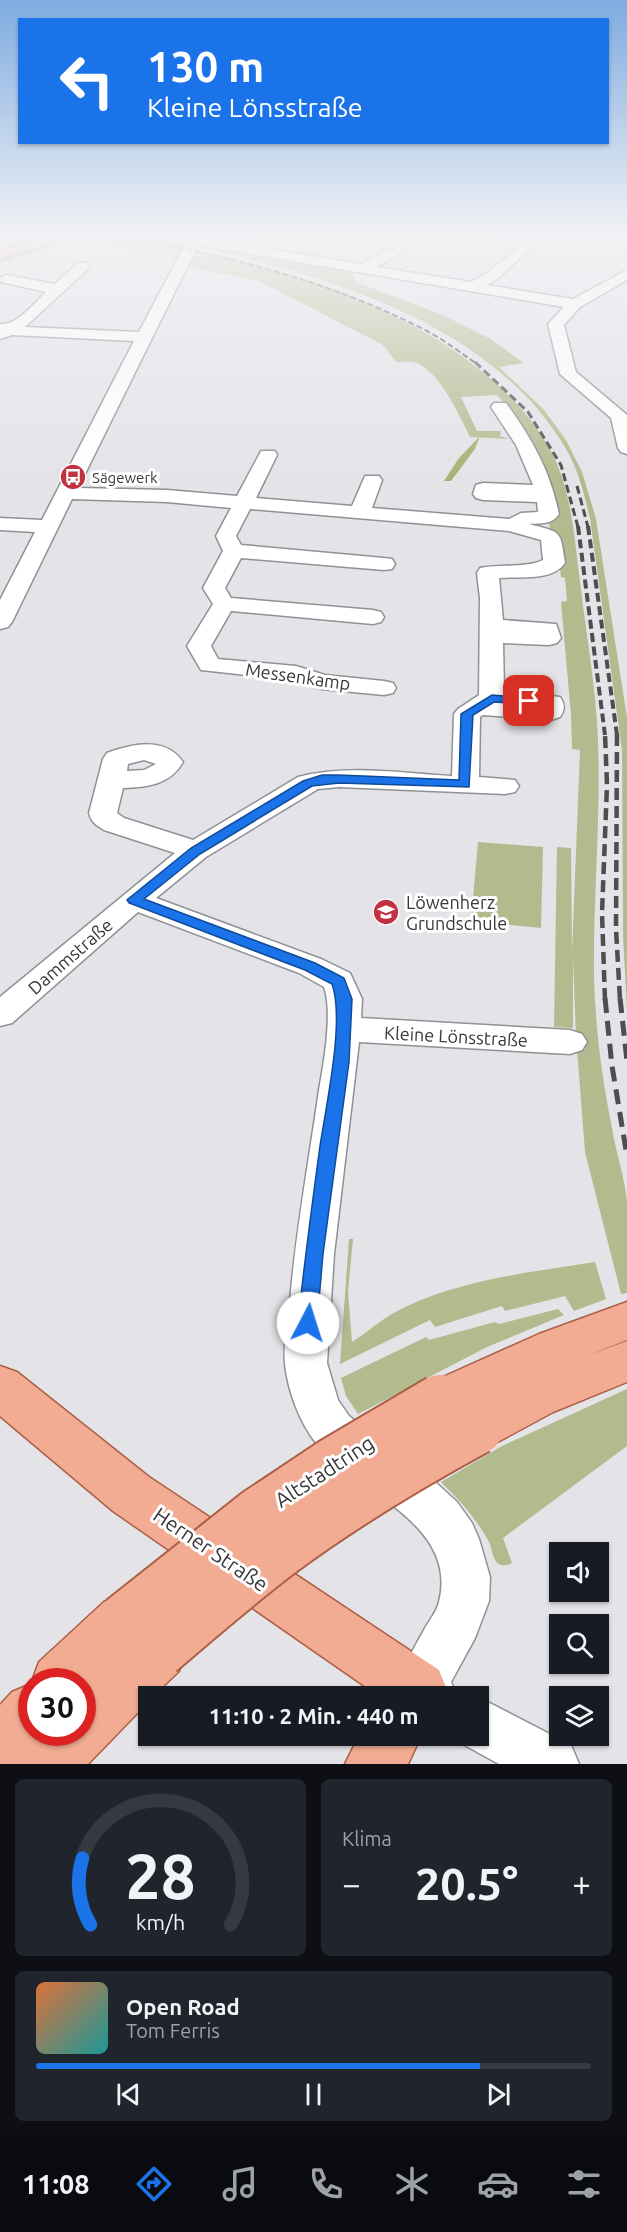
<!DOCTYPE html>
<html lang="de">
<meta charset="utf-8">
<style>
:root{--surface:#171b24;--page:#20242c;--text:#f1f3f6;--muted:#9ea1a6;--line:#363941;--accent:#1a73e8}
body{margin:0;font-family:Ubuntu,sans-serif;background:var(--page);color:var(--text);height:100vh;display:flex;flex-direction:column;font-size:22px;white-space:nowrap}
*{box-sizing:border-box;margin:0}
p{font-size:20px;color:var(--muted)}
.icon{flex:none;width:33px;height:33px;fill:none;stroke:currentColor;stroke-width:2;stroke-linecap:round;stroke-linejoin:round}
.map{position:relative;height:1764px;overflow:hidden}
.sheet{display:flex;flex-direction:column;gap:15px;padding:15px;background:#0d0f14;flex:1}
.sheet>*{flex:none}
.banner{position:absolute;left:18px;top:18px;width:591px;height:126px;border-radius:0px;box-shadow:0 2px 4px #0004;background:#1a73e8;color:#fff;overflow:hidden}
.buttons{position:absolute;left:549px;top:1542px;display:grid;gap:12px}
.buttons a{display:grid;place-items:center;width:60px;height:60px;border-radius:0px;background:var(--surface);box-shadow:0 2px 4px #0004;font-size:30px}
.speed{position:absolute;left:18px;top:1668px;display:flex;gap:12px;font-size:30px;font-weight:700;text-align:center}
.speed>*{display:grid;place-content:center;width:78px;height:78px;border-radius:50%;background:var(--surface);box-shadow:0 2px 4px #0004;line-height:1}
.speed .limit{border:9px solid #d22;background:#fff;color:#111}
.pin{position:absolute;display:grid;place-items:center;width:51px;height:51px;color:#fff;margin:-26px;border-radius:12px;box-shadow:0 3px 9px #0006}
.me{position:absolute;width:66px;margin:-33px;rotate:5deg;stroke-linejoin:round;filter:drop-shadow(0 0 4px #0008)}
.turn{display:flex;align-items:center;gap:21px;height:126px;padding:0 30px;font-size:27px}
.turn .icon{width:78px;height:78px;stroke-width:2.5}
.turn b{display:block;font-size:42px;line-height:51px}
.big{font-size:45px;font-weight:700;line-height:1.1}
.sheet .tile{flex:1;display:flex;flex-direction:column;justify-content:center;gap:9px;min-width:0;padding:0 21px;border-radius:9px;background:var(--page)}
.sheet .dial{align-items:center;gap:0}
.dial svg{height:156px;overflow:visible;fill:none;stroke:var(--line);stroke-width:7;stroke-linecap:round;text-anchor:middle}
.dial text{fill:var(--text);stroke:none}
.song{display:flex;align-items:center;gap:18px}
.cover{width:72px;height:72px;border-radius:9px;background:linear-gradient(135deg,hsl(20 70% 55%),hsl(180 70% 35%))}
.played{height:6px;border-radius:3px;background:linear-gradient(90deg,var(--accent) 80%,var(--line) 80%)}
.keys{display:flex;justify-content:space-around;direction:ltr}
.heat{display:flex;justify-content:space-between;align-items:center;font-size:33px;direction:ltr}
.sheet .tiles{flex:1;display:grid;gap:15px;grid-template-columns:1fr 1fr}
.tile:last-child{grid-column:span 2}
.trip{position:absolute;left:138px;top:1686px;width:351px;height:60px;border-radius:0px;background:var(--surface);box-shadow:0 2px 4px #0004;font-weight:700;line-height:60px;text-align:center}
.dock{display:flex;height:96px;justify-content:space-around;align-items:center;background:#090b0e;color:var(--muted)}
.dock .icon{width:42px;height:42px}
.dock .active{color:var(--accent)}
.dock b{font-size:27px;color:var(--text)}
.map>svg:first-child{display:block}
</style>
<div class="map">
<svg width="627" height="1764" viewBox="0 0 627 1764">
<rect width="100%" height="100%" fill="#e3e3e8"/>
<path fill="#b1bb8e" d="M77,235H110L182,248L177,258L74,240L0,264V260Z
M200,244L360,270L352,273L356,282L443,315L489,338L524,363L499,367L544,410L566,440L582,472L596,519L627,718V1010L623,935L622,750L590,518C584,494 579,471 566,449C495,326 328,275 197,247Z
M194,251C318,274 487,335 551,451C572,491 574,537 580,581C586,634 596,687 598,740C601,818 593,897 594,976C595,1026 602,1079 612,1128C616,1153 625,1178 627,1203C627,1233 627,1263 627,1293L621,1294L585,1152L576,1036L573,957V1028L554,1027L557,847L571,848L572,954L580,750L572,749L571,715L561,602L567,601L565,578L561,577L556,534L550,531L549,520L506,405L497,395L461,397L477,431H501L500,436L509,439L470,437C460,416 441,375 419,364C414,361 403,362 396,362L383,345L259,281L190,267Z
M478,842L543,847L541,928L471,921Z
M349,1239H353L348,1291L352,1342C365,1334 377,1323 390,1315C453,1280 526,1273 595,1262L606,1299L574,1311L565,1296L505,1311L502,1306L435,1327L430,1320L340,1364Z
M558,1309L564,1315L487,1347L358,1414L346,1396L341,1378L426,1337L429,1340L495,1322L499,1324Z
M627,1389V1446L503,1538L512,1563C506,1566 499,1567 495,1560C492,1555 492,1548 489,1542C476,1518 460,1501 441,1482L502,1446Z"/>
<path fill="#a5b16f" d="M480,436L475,449L451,481H444L459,458Z"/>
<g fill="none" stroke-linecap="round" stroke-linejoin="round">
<g stroke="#909195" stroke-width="3">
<path id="minor" d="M190,235H202L201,238L361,264L414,235H429L427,238L376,267L471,282L487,273L533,235H546L497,279L487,285L573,299L627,270V280L580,307L564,325L576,372L627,415V454L621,452L618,448L611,418L560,374L548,324L564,307L198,245L78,488L167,490L237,496L259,455L261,451H275L277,455L256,498L352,506L365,476H379L382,480L372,508L509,519L521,513L538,512L537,502L483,500L476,498L473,494L476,485L483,483L533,485L516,445L491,407L494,403H506C533,440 550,471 559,514C552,525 541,523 529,524C562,533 560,529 565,563C552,582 519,576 499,578L503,620L556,624L561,638L557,643L549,645L503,643L504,691L560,697C565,704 565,710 560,717L551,720L483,715L480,717L479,777L515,780L519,786L515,792L505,794L339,787L318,789L206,857L156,898L321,959L350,973L362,999L361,1018L570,1030L582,1034L587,1042L582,1050L570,1054L359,1042L334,1254L327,1363L338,1400L349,1416L401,1459L434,1481L457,1502L472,1523L479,1539L490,1577L489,1601L475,1638L451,1682L457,1696H396L393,1690C402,1669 413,1650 424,1630C429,1621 437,1611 439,1602C459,1523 356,1492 316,1443C299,1421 288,1391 285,1364C283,1344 288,1320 290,1301C296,1230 309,1160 319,1090C324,1062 333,1012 324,987L299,973L138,912L12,1023L0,1026V997L175,853L104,830C96,825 91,822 89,813L103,759L107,753C132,744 165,736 183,762C170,785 147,787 123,788L117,813L124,818L193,840L298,777C347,764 402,773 452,776L454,714L458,709L479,695L480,598L477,573L480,568C499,564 527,568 543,560L541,540L509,531L250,509L236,536L241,545L384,558L392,559L395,564L392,569L384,570L241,558L225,588L231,598L373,610L381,612L384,617L381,622L373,624L231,611L211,646L218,659L296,666L325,675L384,681L393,683L396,688L393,693L384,695L322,689L293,680L201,670L187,646L213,604L203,588L223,551L216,536L231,508L167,502L72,499L12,622L8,627L0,629V600L35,532L0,530V518L42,520L134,341L12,335L0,339V324C17,326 35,302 46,292L1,282L0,278L6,275L55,284L78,263H88L90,266L88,269L25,327L139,332ZM144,760L156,764L144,770L127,771L128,764Z
M478,1697L571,1745L579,1764H499L459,1742L457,1736H478Z"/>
</g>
<g stroke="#ac5f45" stroke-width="3">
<path id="major" d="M50,235H70L68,238L0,259V250Z
M627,1302V1340L586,1356L627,1341V1382L553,1412L494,1444L477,1450L460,1444L452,1428L458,1415L440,1422L423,1416L416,1401L423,1386L539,1334Z
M0,1366L17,1372L149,1477L439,1670L447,1690L445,1696H379L113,1511L0,1416Z
M123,1594L142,1602L150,1621L148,1628L159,1623L179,1631L187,1651L179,1671L153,1696H148V1702L88,1764H0V1705L12,1692L31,1684L39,1662L104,1602ZM32,1682H82V1732H32Z
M359,1736H421L408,1764H345Z"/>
</g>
<use href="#minor" fill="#fff" fill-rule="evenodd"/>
<use href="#major" fill="#f2ac93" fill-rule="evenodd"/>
<path stroke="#4e4e50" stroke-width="2" stroke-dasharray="6 3" stroke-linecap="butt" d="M116,235C224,255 329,280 427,331C444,340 461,353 477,364"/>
<path stroke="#4e4e50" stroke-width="3" stroke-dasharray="8 4" stroke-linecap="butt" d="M475,362L528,412L561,465L578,527
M577,486L588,527"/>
<path stroke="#4e4e50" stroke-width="4" stroke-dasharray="9 4.5" stroke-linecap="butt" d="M578,526L605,735
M588,526L617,735"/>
<path stroke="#4e4e50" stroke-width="4.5" stroke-dasharray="12 6" stroke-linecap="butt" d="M617,734L616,929L620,1000
M605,1000L602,913L607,785L605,734"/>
<path stroke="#4e4e50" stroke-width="5" stroke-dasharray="15 8" stroke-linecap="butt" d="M605,998L612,1066L627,1156
M620,998L627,1061"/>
<g stroke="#ac5f45" stroke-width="56" stroke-linecap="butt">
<path id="major-bridge" d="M123,1621L258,1514L333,1464L440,1401
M159,1651C199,1617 238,1583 279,1552C342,1505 409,1465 477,1428"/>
</g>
<use href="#major-bridge" stroke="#f2ac93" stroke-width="52"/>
</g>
<linearGradient id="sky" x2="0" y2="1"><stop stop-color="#7eabe0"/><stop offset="0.49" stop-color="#f2f2f5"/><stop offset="1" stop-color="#f2f2f5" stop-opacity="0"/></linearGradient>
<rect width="627" height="482" fill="url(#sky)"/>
<path fill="#1a73e8" stroke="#114b97" stroke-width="1.5" d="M492,695L529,698L534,701L529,704L494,702L473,715L469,787L339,783L312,786L200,854L144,899L315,963L344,978L352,999L349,1062L323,1254L317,1323L315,1329L308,1331L301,1329L298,1323C304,1264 312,1205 320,1146C326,1106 345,1020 332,984L305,970L129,903L127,900L191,848L303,781L322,775H339L459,780L461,714Z"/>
<defs>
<g id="bus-disc" transform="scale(1.35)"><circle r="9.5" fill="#c13142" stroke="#fff"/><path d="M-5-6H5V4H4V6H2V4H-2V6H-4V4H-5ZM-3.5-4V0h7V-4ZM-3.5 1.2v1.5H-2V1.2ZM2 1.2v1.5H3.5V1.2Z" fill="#fff"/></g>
<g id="school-disc" transform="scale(1.35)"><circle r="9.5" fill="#c13142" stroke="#fff"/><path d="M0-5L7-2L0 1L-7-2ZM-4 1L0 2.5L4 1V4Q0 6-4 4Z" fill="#fff"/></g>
</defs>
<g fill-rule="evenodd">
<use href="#bus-disc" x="73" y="477"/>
<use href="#school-disc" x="386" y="912"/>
</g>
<g text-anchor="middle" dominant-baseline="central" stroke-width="6" stroke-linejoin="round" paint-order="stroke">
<g font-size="15" fill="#38383a" stroke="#fff" text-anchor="start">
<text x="92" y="477">Sägewerk</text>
</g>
<g font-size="18" fill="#38383a" stroke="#fff">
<text transform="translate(298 676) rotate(8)">Messenkamp</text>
<text transform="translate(70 956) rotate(-41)">Dammstraße</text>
<text transform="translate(456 1036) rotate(3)">Kleine Lönsstraße</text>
</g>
<g font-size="18" fill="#38383a" stroke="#fff" text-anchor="start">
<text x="406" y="902">Löwenherz<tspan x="406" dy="21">Grundschule</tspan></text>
</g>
<g font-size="21" fill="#38383a" stroke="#fff">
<text transform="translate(324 1471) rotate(-33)">Altstadtring</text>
<text transform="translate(211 1549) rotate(34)">Herner Straße</text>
</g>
</g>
</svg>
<div class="buttons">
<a><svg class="icon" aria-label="sound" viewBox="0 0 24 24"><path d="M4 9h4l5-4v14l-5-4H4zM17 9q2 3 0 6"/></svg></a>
<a><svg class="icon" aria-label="search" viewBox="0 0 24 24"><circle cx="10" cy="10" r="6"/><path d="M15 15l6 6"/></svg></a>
<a><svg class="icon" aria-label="layers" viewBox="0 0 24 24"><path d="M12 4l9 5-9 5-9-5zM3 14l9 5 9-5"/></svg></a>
</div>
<div class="speed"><div class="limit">30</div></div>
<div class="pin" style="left:529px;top:701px;background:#d93025"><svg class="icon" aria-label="arrive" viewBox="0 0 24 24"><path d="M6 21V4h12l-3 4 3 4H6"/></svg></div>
<svg class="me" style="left:308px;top:1323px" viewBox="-20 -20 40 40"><circle r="19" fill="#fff"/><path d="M0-13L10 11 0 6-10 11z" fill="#1a73e8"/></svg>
<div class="trip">11:10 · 2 Min. · 440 m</div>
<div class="banner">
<div class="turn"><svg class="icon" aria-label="left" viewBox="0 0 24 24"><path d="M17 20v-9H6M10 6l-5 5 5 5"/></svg><div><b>130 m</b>Kleine Lönsstraße</div></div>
</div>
</div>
<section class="sheet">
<div class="tiles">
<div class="tile dial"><svg viewBox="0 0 100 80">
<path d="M14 69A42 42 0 1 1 86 69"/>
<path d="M14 69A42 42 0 0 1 10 35" stroke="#1a73e8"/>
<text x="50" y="56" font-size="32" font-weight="700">28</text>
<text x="50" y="72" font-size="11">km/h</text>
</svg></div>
<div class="tile"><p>Klima</p>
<div class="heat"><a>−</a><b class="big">20.5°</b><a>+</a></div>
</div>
<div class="tile">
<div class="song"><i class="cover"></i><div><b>Open Road</b><p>Tom Ferris</p></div></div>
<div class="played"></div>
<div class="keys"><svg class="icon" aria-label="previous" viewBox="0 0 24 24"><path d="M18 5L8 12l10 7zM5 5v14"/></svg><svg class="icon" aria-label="pause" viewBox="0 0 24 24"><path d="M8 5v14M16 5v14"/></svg><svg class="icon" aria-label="next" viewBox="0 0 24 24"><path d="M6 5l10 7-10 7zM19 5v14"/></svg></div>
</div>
</div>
</section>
<nav class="dock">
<b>11:08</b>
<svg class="icon active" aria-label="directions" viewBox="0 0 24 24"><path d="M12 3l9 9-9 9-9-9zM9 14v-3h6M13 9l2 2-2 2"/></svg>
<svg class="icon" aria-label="music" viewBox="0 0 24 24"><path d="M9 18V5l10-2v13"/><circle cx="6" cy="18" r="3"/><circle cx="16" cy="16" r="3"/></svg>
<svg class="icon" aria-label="phone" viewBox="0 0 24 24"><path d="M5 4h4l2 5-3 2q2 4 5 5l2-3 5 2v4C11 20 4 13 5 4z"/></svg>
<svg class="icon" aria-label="climate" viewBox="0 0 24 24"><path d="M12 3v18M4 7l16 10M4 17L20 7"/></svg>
<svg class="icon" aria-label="car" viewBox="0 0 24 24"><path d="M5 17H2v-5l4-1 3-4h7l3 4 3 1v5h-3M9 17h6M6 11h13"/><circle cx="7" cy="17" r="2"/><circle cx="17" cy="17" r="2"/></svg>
<svg class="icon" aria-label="filters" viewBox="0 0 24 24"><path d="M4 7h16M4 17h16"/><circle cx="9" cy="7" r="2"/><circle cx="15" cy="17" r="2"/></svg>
</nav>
